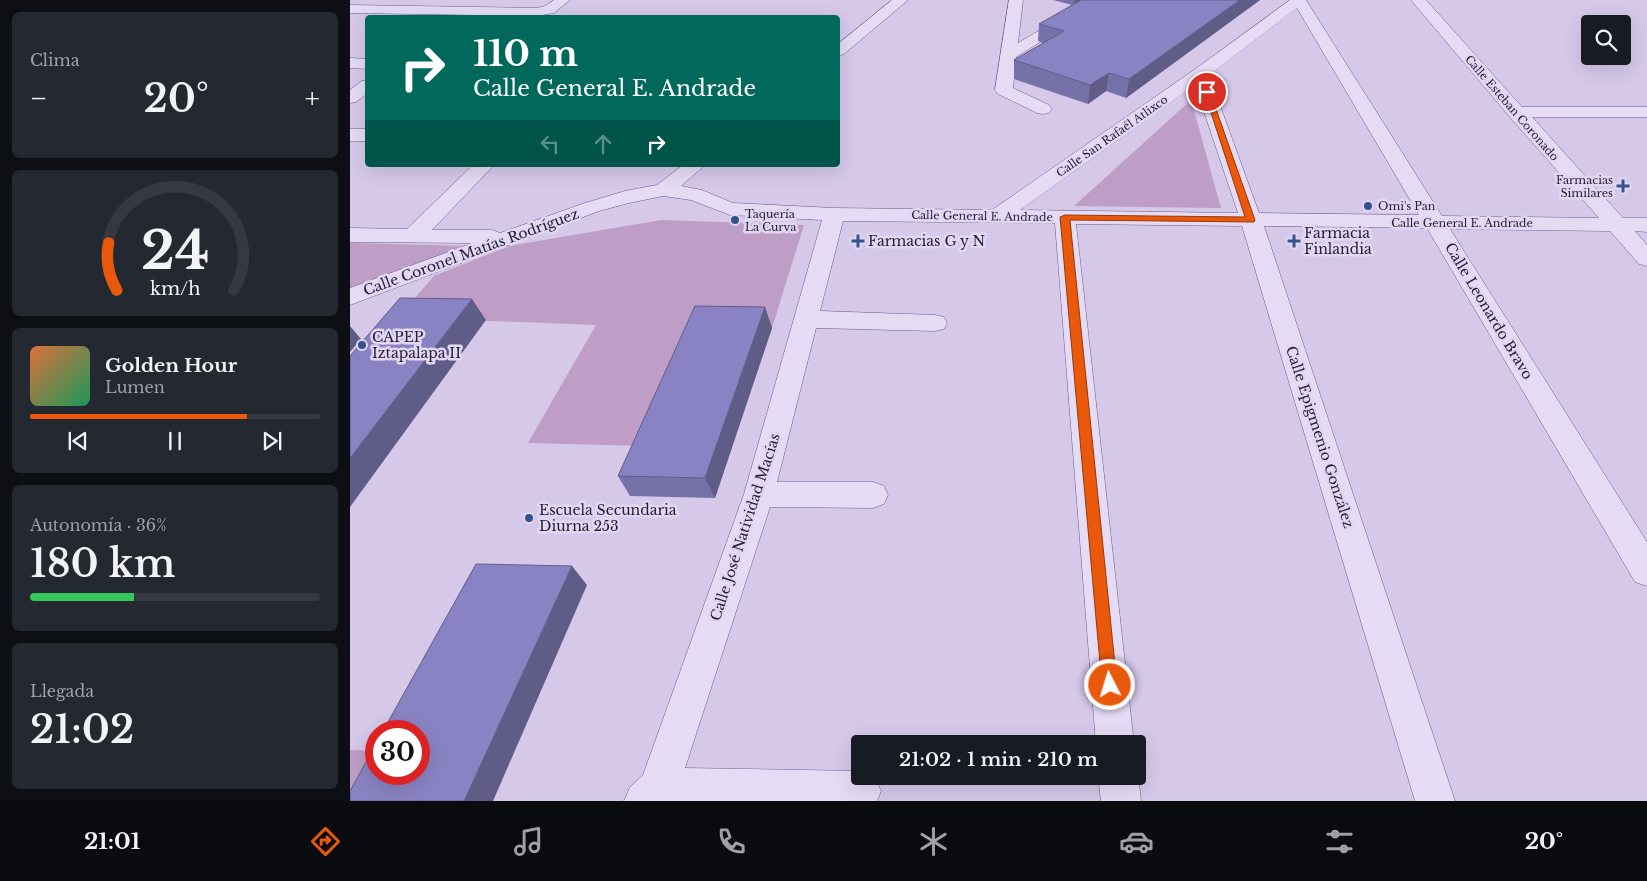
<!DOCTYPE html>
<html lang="es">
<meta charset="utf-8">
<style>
:root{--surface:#171b24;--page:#242831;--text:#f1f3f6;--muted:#9ea1a6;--line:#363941;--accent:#ea580c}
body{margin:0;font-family:"Libre Baskerville",serif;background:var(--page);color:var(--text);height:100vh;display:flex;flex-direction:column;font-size:19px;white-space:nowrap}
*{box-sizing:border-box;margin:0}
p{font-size:16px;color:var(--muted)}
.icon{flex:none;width:28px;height:28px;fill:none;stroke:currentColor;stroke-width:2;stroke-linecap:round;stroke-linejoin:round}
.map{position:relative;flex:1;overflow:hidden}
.panel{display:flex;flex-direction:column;gap:12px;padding:12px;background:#0d0f14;width:350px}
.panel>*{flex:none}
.hud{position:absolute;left:15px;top:15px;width:475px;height:152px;border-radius:5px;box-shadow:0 5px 20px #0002;background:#00695c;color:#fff;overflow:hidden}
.tools{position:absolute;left:1231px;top:15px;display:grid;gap:10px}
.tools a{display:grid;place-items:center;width:50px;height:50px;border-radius:5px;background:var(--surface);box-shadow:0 5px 20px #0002;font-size:25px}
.speed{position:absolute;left:15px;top:720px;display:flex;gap:10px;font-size:25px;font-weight:700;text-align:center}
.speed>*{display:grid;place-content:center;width:65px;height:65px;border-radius:50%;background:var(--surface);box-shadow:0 5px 20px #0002;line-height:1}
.speed .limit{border:8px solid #d22;background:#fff;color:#111}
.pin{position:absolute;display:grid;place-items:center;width:42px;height:42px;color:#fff;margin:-21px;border:2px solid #fff;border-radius:50%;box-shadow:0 1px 5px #0007}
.me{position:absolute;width:55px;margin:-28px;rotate:355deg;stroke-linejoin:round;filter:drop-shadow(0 0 4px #0008)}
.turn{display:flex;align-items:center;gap:18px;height:105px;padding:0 25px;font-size:22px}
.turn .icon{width:65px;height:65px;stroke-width:2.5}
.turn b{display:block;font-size:35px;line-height:42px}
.lanes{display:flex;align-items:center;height:48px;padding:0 25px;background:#0003;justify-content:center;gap:25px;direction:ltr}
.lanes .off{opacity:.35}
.big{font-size:38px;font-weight:600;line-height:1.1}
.panel .card{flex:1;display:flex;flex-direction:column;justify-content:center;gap:8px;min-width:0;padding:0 18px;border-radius:8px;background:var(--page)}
.panel .dial{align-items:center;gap:0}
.dial svg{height:130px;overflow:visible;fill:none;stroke:var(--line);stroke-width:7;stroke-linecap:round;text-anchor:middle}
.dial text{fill:var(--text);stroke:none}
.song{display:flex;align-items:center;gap:15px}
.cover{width:60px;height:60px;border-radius:8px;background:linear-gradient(135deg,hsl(20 70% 55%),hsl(150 70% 35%))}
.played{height:5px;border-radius:2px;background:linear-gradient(90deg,var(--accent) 75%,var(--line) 75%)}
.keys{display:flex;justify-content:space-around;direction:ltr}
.heat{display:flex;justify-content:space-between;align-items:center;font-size:28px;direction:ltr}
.charge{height:8px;border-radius:4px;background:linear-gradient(90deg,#34c759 36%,var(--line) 0)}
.trip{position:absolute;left:501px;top:735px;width:295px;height:50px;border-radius:5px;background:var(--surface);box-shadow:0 5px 20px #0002;font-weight:600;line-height:50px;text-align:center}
.menu{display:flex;height:80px;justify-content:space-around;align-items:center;background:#090b0e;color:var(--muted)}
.menu .icon{width:35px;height:35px}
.menu .active{color:var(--accent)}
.menu b{font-size:22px;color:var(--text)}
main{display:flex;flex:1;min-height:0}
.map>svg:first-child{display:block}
</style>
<main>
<section class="panel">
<div class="card"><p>Clima</p>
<div class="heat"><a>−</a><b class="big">20°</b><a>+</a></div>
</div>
<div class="card dial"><svg viewBox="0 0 100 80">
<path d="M14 69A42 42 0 1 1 86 69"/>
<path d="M14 69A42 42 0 0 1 9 40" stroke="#ea580c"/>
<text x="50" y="56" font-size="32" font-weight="700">24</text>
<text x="50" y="72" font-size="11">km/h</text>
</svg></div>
<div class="card">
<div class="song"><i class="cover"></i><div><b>Golden Hour</b><p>Lumen</p></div></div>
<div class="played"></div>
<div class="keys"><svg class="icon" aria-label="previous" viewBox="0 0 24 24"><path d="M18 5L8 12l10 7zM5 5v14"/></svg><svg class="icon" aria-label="pause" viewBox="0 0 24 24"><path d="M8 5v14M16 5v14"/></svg><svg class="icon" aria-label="next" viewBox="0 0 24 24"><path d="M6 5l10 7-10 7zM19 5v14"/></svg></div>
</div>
<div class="card"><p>Autonomía · 36%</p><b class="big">180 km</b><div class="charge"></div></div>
<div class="card"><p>Llegada</p><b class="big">21:02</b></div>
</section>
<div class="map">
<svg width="1297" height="801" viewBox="0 0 1297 801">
<rect width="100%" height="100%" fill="#d5c8e9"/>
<path fill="#be9dc7" d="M841,100L871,208L724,206Z
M311,220L454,225L422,328L346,327L294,446L178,443L246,325L66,318L0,373L84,276L159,246Z
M0,243L121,246L0,290Z
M0,750L26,751V774L0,801Z"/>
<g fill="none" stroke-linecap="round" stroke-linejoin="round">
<g stroke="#675f84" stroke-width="1">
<path id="minor" d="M204,0H220L204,13L187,16L0,13V5L187,8L195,6Z
M542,0H558L494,54L488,56V44Z
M659,0H673L668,43L741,0H758L666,57L663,88L699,105L702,109L699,113L693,114L687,113L648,94L645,90Z
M940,0H956L1092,216L1249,218L1159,116L1061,0H1076L1172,107H1297V117H1182L1273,218H1297V232L1285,231L1297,245V266L1289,264L1260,231L1100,229L1297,542V586L1285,582L1077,228L914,226L1105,801H1065L892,226L726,224L784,744H746L705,223L493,221L470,311L585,315L594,317L597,323L594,329L585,331L466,328L427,482H523L534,486L538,495L534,504L523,508L420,507L335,768L510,771V776L525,777L531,791L527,801H274L280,787L293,775L394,494L472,220L380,215L341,200L313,196L279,203L249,211L0,305V288L123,243L0,242V228L57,229L123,165H144L82,230H142L150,233L235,203L275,191L307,185L333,165H355L331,186L352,190L383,203L484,208L642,210L844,70ZM947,8L1069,215L909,213L859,75ZM845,85L888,213L670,210Z
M0,58L18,59V69L0,68Z
M18,80V93L6,102L0,103V90L12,81Z
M0,129H18V141H0Z
M788,775L791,801H751L748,776Z"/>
</g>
<use href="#minor" fill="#e5dbf5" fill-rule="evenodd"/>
</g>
<path fill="#7671a8" d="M703,0H910L776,98L756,91L738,104L664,79V60L693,43L688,41L689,24L722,5Z
M415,307L422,328L365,498L280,496L268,476Z"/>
<path fill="#605c88" d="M725,0H735L724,6Z
M890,0H910L776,98L779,79Z
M759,73L756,91L738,104L740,85Z
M122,299L136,320L0,507V458Z
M415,307L422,328L365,498L355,478Z
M0,326L11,339L0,352Z
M222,566L237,585L143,801H114Z"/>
<path fill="#8983c3" stroke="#605c88" d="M731,0H890L779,79L759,73L740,85L664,60L714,31L689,24Z
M50,298L122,299L0,458V356Z
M345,306L415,307L355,478L268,476Z
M126,564L222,566L114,801H0V791L26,744V774H69V731H33Z"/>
<path fill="#ea580c" stroke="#983908" d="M854,91L860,92L905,220L904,222L720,220L767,685L765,691L760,693L754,691L752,685L710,217L715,215L895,217Z"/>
<g fill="#36528c" stroke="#e2d7f2" stroke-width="2">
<path d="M1270.5 178.5h5v5h5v5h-5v5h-5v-5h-5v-5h5z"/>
<circle cx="1018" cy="206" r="5"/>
<circle cx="385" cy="220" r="5"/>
<path d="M505.5 233.5h5v5h5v5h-5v5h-5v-5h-5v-5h5z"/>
<path d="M941.5 233.5h5v5h5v5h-5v5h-5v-5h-5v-5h5z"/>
<circle cx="12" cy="345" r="5"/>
<circle cx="179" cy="518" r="5"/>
</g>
<g text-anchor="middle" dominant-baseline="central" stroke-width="5" stroke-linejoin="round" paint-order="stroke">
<g font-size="11" fill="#242136" stroke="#e2d7f2">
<text transform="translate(1162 108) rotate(49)">Calle Esteban Coronado</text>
<text transform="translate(762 136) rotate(-35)">Calle San Rafaél Atlixco</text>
<text transform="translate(632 216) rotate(1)">Calle General E. Andrade</text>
<text x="1112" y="223">Calle General E. Andrade</text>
</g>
<g font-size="11" fill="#242136" stroke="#e2d7f2" text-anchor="start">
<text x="1263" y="180" text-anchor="end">Farmacias<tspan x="1263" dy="13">Similares</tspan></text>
<text x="1028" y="206">Omi's Pan</text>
<text x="395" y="214">Taquería<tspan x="395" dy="13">La Curva</tspan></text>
</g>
<g font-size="14" fill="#242136" stroke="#e2d7f2" text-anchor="start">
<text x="954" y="233">Farmacia<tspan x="954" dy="16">Finlandia</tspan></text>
<text x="518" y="241">Farmacias G y N</text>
<text x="22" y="337">CAPEP<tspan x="22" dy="16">Iztapalapa II</tspan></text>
<text x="189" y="510">Escuela Secundaria<tspan x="189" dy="16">Diurna 253</tspan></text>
</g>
<g font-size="14" fill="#242136" stroke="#e2d7f2">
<text transform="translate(121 252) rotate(-20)">Calle Coronel Matías Rodríguez</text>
<text transform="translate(1139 311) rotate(59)">Calle Leonardo Bravo</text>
<text transform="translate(970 437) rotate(72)">Calle Epigmenio González</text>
<text transform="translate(395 527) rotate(-72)">Calle José Natividad Macías</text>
</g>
</g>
</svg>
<div class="tools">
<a><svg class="icon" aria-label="search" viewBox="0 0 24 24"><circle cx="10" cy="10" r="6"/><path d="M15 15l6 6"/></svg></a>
</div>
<div class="speed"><div class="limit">30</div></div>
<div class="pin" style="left:857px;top:92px;background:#d93025"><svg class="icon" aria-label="arrive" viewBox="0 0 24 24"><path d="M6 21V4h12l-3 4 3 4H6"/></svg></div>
<svg class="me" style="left:760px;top:685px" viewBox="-20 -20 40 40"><circle r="17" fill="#ea580c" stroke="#fff" stroke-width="3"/><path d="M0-11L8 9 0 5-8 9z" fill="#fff"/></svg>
<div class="trip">21:02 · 1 min · 210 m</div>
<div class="hud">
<div class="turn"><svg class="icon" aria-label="right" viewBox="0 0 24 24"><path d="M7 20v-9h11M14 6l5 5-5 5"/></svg><div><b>110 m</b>Calle General E. Andrade</div></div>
<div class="lanes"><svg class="icon off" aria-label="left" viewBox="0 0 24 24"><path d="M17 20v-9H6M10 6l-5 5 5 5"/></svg><svg class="icon off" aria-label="ahead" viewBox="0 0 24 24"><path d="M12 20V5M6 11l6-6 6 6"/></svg><svg class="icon" aria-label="right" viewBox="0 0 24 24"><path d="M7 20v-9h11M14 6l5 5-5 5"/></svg></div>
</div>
</div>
</main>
<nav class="menu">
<b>21:01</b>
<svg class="icon active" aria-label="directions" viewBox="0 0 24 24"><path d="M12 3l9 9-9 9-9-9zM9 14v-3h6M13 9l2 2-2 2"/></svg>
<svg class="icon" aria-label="music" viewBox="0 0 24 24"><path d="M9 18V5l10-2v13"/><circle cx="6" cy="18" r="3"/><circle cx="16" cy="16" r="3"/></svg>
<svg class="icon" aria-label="phone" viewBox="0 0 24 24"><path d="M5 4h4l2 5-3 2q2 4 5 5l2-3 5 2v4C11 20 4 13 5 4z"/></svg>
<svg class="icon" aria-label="climate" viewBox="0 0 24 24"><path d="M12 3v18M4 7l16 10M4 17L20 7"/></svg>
<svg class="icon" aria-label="car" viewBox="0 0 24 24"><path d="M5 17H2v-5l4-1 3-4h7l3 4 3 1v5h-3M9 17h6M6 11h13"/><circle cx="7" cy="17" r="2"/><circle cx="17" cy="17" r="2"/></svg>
<svg class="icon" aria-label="filters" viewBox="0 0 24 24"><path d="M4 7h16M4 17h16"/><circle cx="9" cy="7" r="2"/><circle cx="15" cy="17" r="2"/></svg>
<b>20°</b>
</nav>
